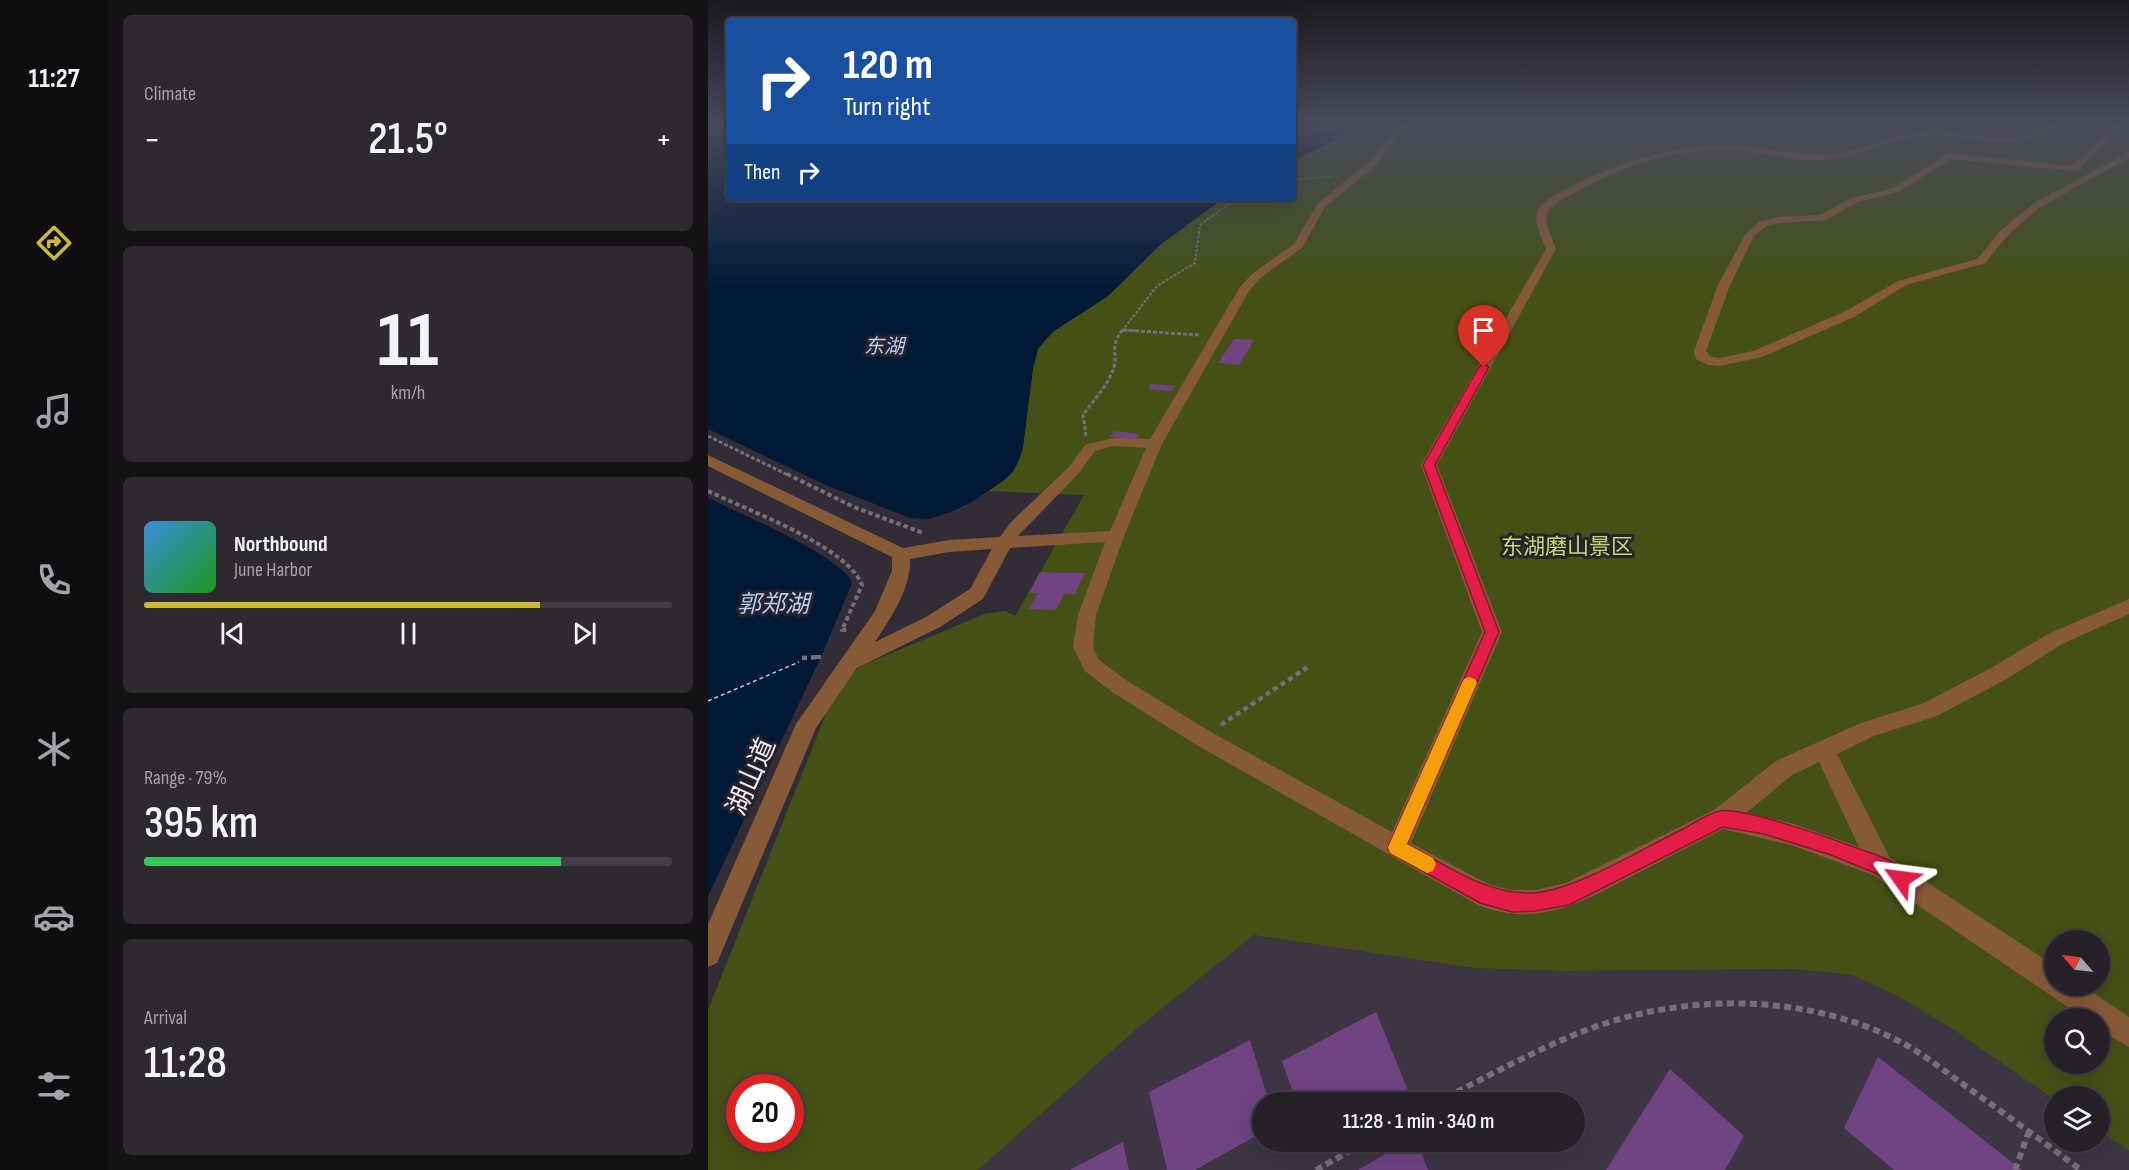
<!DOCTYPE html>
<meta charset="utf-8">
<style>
:root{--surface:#262128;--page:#2e2930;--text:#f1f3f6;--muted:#a4a3a8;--line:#423e45;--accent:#cdb938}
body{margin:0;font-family:"Sofia Sans Condensed","Noto Sans SC",sans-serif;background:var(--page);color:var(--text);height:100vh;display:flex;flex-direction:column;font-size:22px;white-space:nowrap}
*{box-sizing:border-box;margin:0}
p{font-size:20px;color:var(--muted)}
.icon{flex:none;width:33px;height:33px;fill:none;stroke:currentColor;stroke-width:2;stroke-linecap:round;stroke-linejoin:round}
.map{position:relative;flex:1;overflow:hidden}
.side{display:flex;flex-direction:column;gap:15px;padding:15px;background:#151216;width:600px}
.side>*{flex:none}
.banner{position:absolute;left:18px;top:18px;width:570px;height:183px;border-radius:6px;box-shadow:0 6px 24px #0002,0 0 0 2px var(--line);background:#1a4fa0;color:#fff;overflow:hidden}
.needle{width:39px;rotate:298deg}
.buttons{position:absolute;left:1336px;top:930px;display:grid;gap:12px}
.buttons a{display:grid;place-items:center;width:66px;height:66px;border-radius:50%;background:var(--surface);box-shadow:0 6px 24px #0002,0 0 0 2px var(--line);font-size:30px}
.speed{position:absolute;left:18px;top:1074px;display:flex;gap:12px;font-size:30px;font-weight:700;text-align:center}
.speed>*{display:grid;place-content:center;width:78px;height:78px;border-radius:50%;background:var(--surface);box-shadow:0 6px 24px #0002,0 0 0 2px var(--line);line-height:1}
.speed .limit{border:9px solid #d22;background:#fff;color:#111}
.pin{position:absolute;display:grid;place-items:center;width:51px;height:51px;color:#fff;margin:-62px -26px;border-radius:50% 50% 50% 0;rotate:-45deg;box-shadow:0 0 6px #0007}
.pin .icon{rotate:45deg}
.me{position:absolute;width:66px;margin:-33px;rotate:301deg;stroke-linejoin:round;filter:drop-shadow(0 0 4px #0008)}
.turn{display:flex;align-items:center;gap:21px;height:126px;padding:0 18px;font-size:27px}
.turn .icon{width:78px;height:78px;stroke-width:2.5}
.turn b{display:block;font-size:42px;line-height:51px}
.then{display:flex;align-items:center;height:57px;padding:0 18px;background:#0003;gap:12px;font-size:22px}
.big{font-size:45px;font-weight:600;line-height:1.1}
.side .tile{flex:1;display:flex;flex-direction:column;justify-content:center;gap:9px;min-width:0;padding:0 21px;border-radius:9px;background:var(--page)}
.side .dial{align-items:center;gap:0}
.dial b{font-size:78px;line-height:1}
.song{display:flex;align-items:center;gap:18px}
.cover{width:72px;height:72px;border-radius:9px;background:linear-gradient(135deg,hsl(210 70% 55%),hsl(120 70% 35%))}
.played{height:6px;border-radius:3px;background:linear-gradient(90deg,var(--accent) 75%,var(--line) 75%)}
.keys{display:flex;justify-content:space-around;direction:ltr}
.heat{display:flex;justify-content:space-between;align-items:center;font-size:33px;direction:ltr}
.charge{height:9px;border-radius:4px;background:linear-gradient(90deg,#34c759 79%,var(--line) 0)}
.trip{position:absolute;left:544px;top:1092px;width:333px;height:60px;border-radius:30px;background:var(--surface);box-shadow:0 6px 24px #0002,0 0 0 2px var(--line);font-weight:600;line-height:60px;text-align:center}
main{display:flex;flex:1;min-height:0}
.dock{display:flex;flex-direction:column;width:108px;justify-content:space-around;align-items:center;background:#0f0d10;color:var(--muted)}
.dock .icon{width:42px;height:42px}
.dock .on{color:var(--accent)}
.dock b{font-size:27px;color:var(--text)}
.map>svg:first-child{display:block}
</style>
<main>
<nav class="dock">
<b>11:27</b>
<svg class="icon on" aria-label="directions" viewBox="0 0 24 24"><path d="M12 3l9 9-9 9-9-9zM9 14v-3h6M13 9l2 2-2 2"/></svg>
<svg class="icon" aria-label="music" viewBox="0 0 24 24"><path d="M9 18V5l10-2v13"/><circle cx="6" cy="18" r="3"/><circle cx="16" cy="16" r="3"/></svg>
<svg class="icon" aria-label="phone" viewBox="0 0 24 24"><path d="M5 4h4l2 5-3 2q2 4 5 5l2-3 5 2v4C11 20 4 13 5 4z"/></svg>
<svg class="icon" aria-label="climate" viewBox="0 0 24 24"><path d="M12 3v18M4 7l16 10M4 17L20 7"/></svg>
<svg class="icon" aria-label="car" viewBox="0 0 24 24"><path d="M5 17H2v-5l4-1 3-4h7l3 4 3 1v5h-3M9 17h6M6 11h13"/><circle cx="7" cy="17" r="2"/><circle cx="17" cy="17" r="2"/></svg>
<svg class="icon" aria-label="filters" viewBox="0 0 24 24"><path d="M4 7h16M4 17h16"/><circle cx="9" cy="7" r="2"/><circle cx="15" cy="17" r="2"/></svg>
</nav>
<section class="side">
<div class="tile"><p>Climate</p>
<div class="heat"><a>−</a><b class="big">21.5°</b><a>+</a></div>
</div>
<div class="tile dial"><b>11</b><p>km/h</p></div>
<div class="tile">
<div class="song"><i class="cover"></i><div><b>Northbound</b><p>June Harbor</p></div></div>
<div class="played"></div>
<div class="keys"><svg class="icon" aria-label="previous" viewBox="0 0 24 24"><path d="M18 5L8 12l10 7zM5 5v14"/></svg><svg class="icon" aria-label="pause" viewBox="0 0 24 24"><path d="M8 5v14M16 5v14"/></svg><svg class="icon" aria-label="next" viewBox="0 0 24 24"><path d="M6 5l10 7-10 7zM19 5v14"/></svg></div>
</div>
<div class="tile"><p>Range · 79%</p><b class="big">395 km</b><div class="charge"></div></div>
<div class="tile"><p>Arrival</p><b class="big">11:28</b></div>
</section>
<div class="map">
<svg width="1421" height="1170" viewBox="0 0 1421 1170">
<rect width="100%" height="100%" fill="#322c36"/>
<path fill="#3e3544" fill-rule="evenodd" d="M546,935L766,968L855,971L1085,969L1145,975L1190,996L1246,1030L1347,1100V1142H1392V1131L1421,1151V1170H270L431,1027ZM555,1102H867V1142H555Z"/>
<path fill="#445015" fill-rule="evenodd" d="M650,123H1421V1151L1392,1131V1096H1347V1100L1246,1030L1190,996L1144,975L1085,969L855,971L766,968L546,935L431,1027L270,1170H0V1010L119,711L137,681L153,666L276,614L297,611L307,616L376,495L281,491C298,478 309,468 315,447L325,368L330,349L346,331L400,296L452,245L516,198H585V161L626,141ZM1347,940H1392V986H1347ZM1347,1018H1392V1064H1347ZM32,1088H82V1138H32Z"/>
<path fill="#021a38" d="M0,123H21V198H516L452,245L400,296L346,331L337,340L330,349L325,368L315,447L311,460L305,472L295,481L264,502L245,511L221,519L202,518L118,485L0,429Z
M585,123H650L626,141L585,161Z
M0,498C30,513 134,556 144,583L113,657L0,896Z"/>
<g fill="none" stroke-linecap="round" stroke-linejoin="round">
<path stroke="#b5d0f3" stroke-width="1.5" stroke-dasharray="4 3" stroke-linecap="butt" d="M0,701L91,662"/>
</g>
<path fill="#704383" d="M526,339L546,340L531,365L510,363Z
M443,384L468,386L464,391L440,389Z
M406,431L432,434L428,439L402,437Z
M332,572L377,573L367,594H356L348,610L321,609L330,593H321Z
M668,1012L701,1093L685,1102H588L574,1061Z
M542,1040L561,1102H555V1132L487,1170H459L441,1092Z
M1170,1057L1314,1170H1186L1136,1128Z
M962,1069L1036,1136L1017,1170H898Z
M415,1142L421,1170H362Z
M698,1142H709L720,1170H650Z"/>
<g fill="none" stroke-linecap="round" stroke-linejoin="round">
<path stroke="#746f78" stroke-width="1.5" stroke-dasharray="2 1.5" stroke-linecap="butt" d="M585,180L626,176
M505,216L528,198"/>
<path stroke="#746f78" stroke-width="2" stroke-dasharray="3 1.5" stroke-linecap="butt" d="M415,330L430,331
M414,331L449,286L487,263L492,225L507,214"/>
<path stroke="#746f78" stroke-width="3" stroke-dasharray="4 2" stroke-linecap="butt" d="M415,330L491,335
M0,436L82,476
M378,436L375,415C385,401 399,386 405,370C411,355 400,348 415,329"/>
<path stroke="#746f78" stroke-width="4" stroke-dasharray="4.5 3" stroke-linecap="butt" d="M79,474L146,507L215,533
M0,491C39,510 139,546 154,585L134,630H141
M108,657H113"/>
<path stroke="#746f78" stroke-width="4.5" stroke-dasharray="5 4" stroke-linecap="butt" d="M94,658L113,657
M513,725L601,666"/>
<path stroke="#746f78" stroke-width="6" stroke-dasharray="7 4.5" stroke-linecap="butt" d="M728,1102C782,1076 835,1045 892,1025C990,992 1109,995 1200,1046C1222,1059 1242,1075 1263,1090C1300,1116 1337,1143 1373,1170
M608,1170L658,1142
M1307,1170L1321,1131"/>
<path fill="#875a37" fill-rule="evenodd" d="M693,123H701L668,165L617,207L594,248L552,278L541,291L454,444L416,536L388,615L385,647L391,660L418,680L503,732L684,832L774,632L713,465L838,249C834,239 824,220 830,210C834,202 848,195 855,191C903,164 961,146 1015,145C1052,144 1087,158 1124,154C1157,151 1186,132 1220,131C1249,129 1277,140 1306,138C1323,136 1335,123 1353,123C1309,161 1257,129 1207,137C1174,142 1145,160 1110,160C1080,160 1050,151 1019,150C967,148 908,168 863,195C856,199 841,206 839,214C836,223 845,240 848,249L729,465L794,632L703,843L782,885L804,890H827L858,883L1006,810L1068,761L1153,723L1216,703L1283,668L1340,634L1421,599V614L1354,644L1297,680L1229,716L1166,736L1129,754L1182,858L1347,966V986H1375L1421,1017V1047L1392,1030V1018H1376L1165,875L1083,845L1015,829C985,844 956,860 926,875C874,902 829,929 770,905L487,744L404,692L377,671L365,647L370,615L397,542L302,548L275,599L232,627L149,668L131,694L108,728L9,963L0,967V924L88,724L167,611L184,571V557L0,466V455L195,548L241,540L292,537L303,522L361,467L377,445L406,438L442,439L532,287L544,274L586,244L610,203L662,161ZM406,446L438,448L402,531L310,536L371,473L387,451ZM284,549L262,589L218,617L167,642C183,617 203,589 202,559L241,552ZM1111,762L1151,847L1083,823L1038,813L1084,775Z
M1410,123L1417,125L1369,171L1243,159L1191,192L1149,202L1118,220L1071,223L1058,226L1046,236L1022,285L998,351L1003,357L1012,358L1045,351L1138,311L1190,281L1269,259L1293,230L1326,203L1421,152V158L1332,207L1301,234L1277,263L1198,285L1146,317L1054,357L1012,366L1000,365L988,359L986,351L1010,285L1037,235L1050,222L1071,217L1112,215L1143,198L1185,188L1241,153L1364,166Z"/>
</g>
<linearGradient id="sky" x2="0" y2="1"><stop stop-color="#1c181e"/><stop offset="0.43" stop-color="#494b5d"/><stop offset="1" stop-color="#494b5d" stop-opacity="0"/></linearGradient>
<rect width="1421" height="287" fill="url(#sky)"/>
<path fill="#e11d48" stroke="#92132f" stroke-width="1.5" d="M776,364L781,367L727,465L791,632L699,844C738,865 778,895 825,893C868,890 934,849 975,829C986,823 1000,813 1012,811C1033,807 1117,836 1140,845C1158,852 1193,859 1202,879L1199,885L1193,888L1167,873L1123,855L1056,834L1015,827L861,905L827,911L804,912L772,903L682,853L680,847L777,632L715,465L771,367Z"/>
<path fill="#f59e0b" d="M761,677L767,679L769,683L699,844L725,858L728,864L725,871L719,873L682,853L680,847L754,683L756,679Z"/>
<g text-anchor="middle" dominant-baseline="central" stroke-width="6" stroke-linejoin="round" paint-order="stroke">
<g font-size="20" font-style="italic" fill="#b5d0f3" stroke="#28222c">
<text x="176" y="347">东湖</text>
</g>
<g font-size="22" fill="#c3dc6c" stroke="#28222c">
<text x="859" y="547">东湖磨山景区</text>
</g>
<g font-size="24" font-style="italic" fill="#b5d0f3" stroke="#28222c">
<text x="65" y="604">郭郑湖</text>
</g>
<g font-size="27" fill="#f1edf3" stroke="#28222c">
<text transform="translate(44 777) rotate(-66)">湖山道</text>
</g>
</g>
</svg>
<div class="buttons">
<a><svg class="needle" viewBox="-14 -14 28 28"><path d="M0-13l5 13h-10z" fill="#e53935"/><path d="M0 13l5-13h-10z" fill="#a4a3a8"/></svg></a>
<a><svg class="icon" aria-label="search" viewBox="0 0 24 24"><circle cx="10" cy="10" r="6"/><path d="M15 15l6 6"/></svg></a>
<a><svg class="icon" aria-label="layers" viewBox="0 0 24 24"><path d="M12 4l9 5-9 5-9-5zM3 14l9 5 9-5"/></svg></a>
</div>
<div class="speed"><div class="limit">20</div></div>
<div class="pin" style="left:776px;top:367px;background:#d93025"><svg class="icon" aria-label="arrive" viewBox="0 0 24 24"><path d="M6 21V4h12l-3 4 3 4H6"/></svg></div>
<svg class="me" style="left:1193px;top:879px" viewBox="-20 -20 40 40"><path d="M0-17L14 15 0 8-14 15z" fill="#e11d48" stroke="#fff" stroke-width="4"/></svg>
<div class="trip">11:28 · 1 min · 340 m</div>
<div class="banner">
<div class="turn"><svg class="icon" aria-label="right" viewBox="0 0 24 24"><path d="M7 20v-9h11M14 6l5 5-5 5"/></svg><div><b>120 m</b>Turn right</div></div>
<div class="then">Then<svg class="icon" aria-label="right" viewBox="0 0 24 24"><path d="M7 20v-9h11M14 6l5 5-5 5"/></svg></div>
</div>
</div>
</main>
